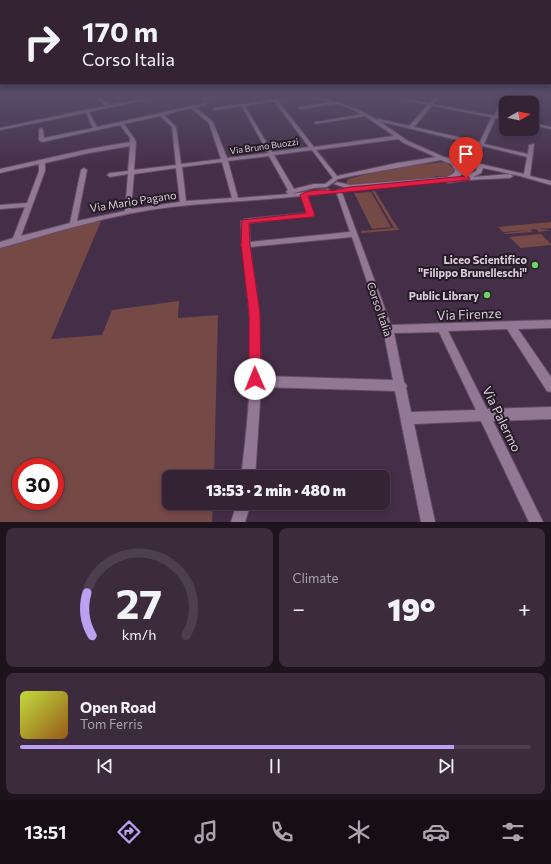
<!DOCTYPE html>
<meta charset="utf-8">
<style>
:root{--surface:#342235;--page:#3c2a3d;--text:#f1f3f6;--muted:#a9a4ad;--line:#4e3f50;--accent:#bca0f2}
body{margin:0;font-family:Commissioner,sans-serif;background:var(--page);color:var(--text);height:100vh;display:flex;flex-direction:column;font-size:15px;white-space:nowrap}
*{box-sizing:border-box;margin:0}
p{font-size:13px;color:var(--muted)}
.icon{flex:none;width:22px;height:22px;fill:none;stroke:currentColor;stroke-width:2;stroke-linecap:round;stroke-linejoin:round}
.map{position:relative;height:522px;overflow:hidden}
.side{display:flex;flex-direction:column;gap:6px;padding:6px;background:#1d131d;flex:1}
.side>*{flex:none}
.hud{position:absolute;left:0px;top:0px;width:551px;height:84px;box-shadow:0 2px 6px #0003,0 0 0 1px var(--line);background:#342235;color:var(--text);overflow:hidden}
.needle{width:26px;rotate:81deg}
.fabs{position:absolute;left:499px;top:96px;display:grid;gap:8px}
.fabs a{display:grid;place-items:center;width:40px;height:40px;border-radius:8px;background:var(--surface);box-shadow:0 2px 6px #0003,0 0 0 1px var(--line);font-size:20px}
.speed{position:absolute;left:12px;top:458px;display:flex;gap:8px;font-size:20px;font-weight:700;text-align:center}
.speed>*{display:grid;place-content:center;width:52px;height:52px;border-radius:50%;background:var(--surface);box-shadow:0 2px 6px #0003,0 0 0 1px var(--line);line-height:1}
.speed .limit{border:6px solid #d22;background:#fff;color:#111}
.pin{position:absolute;display:grid;place-items:center;width:34px;height:34px;color:#fff;margin:-41px -17px;border-radius:50% 50% 50% 0;rotate:-45deg;box-shadow:0 0 4px #0007}
.pin .icon{rotate:45deg}
.me{position:absolute;width:44px;margin:-22px;rotate:359deg;stroke-linejoin:round;filter:drop-shadow(0 0 3px #0008)}
.turn{display:flex;align-items:center;gap:14px;height:84px;padding:0 16px;font-size:18px}
.turn .icon{width:52px;height:52px;stroke-width:2.5}
.turn b{display:block;font-size:28px;line-height:34px}
.big{font-size:30px;font-weight:800;line-height:1.1}
.side .card{flex:1;display:flex;flex-direction:column;justify-content:center;gap:6px;min-width:0;padding:0 14px;border-radius:8px;background:var(--page)}
.side .dial{align-items:center;gap:0}
.dial svg{height:104px;overflow:visible;fill:none;stroke:var(--line);stroke-width:7;stroke-linecap:round;text-anchor:middle}
.dial text{fill:var(--text);stroke:none}
.song{display:flex;align-items:center;gap:12px}
.cover{width:48px;height:48px;border-radius:6px;background:linear-gradient(135deg,hsl(70 70% 55%),hsl(30 70% 35%))}
.played{height:4px;border-radius:2px;background:linear-gradient(90deg,var(--accent) 85%,var(--line) 85%)}
.keys{display:flex;justify-content:space-around;direction:ltr}
.heat{display:flex;justify-content:space-between;align-items:center;font-size:22px;direction:ltr}
.side .tiles{flex:1;display:grid;gap:6px;grid-template-columns:1fr 1fr}
.card:last-child{grid-column:span 2}
.trip{position:absolute;left:162px;top:470px;width:228px;height:40px;border-radius:8px;background:var(--surface);box-shadow:0 2px 6px #0003,0 0 0 1px var(--line);font-weight:800;line-height:40px;text-align:center}
.tabs{display:flex;height:64px;justify-content:space-around;align-items:center;background:#150e15;color:var(--muted)}
.tabs .icon{width:28px;height:28px}
.tabs .active{color:var(--accent)}
.tabs b{font-size:18px;color:var(--text)}
.map>svg:first-child{display:block}
</style>
<div class="map">
<svg width="551" height="522" viewBox="0 0 551 522">
<rect width="100%" height="100%" fill="#452e47"/>
<path fill="#754946" fill-rule="evenodd" d="M445,162L451,166L454,170C451,178 443,177 436,176L433,179L421,180L415,179L411,181L350,185L346,184L348,179L395,167Z
M372,191H375L399,230L361,233V231L394,228Z
M371,192L391,227L372,229L354,193Z
M102,219L51,339L102,335L112,310L179,301L178,318L218,315L214,477H169V503H213L212,522H0V248ZM21,467H55V501H21Z
M551,222V228L538,229L551,230L539,232L536,229L530,230L533,232L505,234L504,233L529,230L503,232L498,227Z
M541,234L551,244V245L521,248L509,237Z"/>
<g fill="none" stroke-linecap="round" stroke-linejoin="round">
<g stroke="#604d62" stroke-width="2">
<path id="minor" d="M95,96H99L109,105L158,96H163L89,112L97,127L206,103V105L195,107L213,122L227,158L268,153L242,106L213,110V109L215,108L302,96L300,97L278,101L314,147L394,136L365,116L315,124V122H317L362,114L347,107L335,104L300,109L299,108L301,107L330,102L310,97L309,96H314C336,102 357,107 377,120L379,119L409,126L436,96H440L414,127L480,142L491,118L494,116L502,96H506L498,117L495,119L484,144L528,154L529,145L534,144L530,176L551,181V185L520,176L483,168L481,173L473,177L510,174L513,176L510,178L467,180L448,183L445,181L350,189L334,184L337,182L350,185L447,177L454,173L455,170L451,164L441,160L352,176L338,179L327,187L314,188L290,194L328,189L331,191L328,193L307,196L314,215L313,216L249,223L250,242L350,232L336,191L339,189L341,190L391,325L551,320V328L518,329L551,377V392L547,391L507,329L448,331L487,409L551,407V419L493,421L543,522H529L481,421L414,424L435,522H421L395,391L261,387L255,477H241C247,429 252,380 251,332C249,303 245,275 243,247L241,245L242,243L241,221L245,219L307,213L301,196C258,201 214,202 171,207C112,214 57,232 0,248V242L13,238L25,207L0,209V205L27,203L39,171V164L0,173V169L89,149L130,142V138L120,125L42,142L39,140V129L41,128L43,129L44,138L93,128L86,113L0,130V128L105,106ZM274,101L309,147L272,152L245,106ZM191,108L209,123L221,159L181,164L176,127L164,115ZM160,116L172,127L176,165L134,170L136,142L134,138L124,124ZM379,121L478,145L471,162L444,157L408,141ZM398,139L404,143L436,157L397,163L337,176L316,150ZM130,146L128,171L110,173L107,175L110,177L128,174L125,211L77,221L87,170L84,168L81,170L70,223L21,236L45,171V163L89,153ZM483,146L527,157L524,174L476,163ZM312,150L333,178L325,184H314L294,189L274,155ZM269,156L288,190L286,192L289,194L238,198L228,161ZM222,162L232,198L186,201L182,167ZM455,163L469,165L461,171ZM474,167H477L476,171L463,177L454,179L458,177ZM176,168L180,202L131,209L134,174ZM352,237L383,329L393,380L261,376L259,312L250,247ZM439,332L476,410L411,412L406,388L407,386L404,382L394,333Z
M222,96H230L204,100L202,99Z
M534,96L551,97V99L536,97Z
M237,503H251L245,522H231Z"/>
</g>
<g stroke="#604d62" stroke-width="2">
<path id="tertiary" d="M383,96H389L506,118V120Z
M532,123L551,127V129L532,125Z"/>
</g>
<use href="#minor" fill="#927895" fill-rule="evenodd"/>
<use href="#tertiary" fill="#927895" fill-rule="evenodd"/>
</g>
<linearGradient id="sky" x2="0" y2="1"><stop stop-color="#261927"/><stop offset="0.57" stop-color="#564c69"/><stop offset="1" stop-color="#564c69" stop-opacity="0"/></linearGradient>
<rect width="551" height="169" fill="url(#sky)"/>
<path fill="#e11d48" stroke="#92132f" d="M466,176L470,178L469,180L308,196L315,215L313,217L249,223L250,245L260,313L261,379L259,383L255,385L251,383L249,379V313L241,245L242,220L306,213L300,195C310,188 326,191 336,190C341,189 345,188 350,187Z"/>
<g fill="#67d465" stroke="#251b26" stroke-width="1.5">
<circle cx="535" cy="265" r="4"/>
<circle cx="487" cy="295" r="4"/>
</g>
<g text-anchor="middle" dominant-baseline="central" stroke-width="4" stroke-linejoin="round" paint-order="stroke">
<g font-size="9" fill="#dbccdc" stroke="#251b26">
<text transform="translate(264 146) rotate(-8)">Via Bruno Buozzi</text>
</g>
<g font-size="11" fill="#dbccdc" stroke="#251b26">
<text transform="translate(133 201) rotate(-9)">Via Mario Pagano</text>
<text transform="translate(380 309) rotate(71)">Corso Italia</text>
</g>
<g font-size="11" font-weight="bold" fill="#dbccdc" stroke="#251b26" text-anchor="end">
<text x="527" y="259">Liceo Scientifico<tspan x="527" dy="13">"Filippo Brunelleschi"</tspan></text>
<text x="479" y="295">Public Library</text>
</g>
<g font-size="13" fill="#dbccdc" stroke="#251b26">
<text transform="translate(469 314) rotate(-2)">Via Firenze</text>
<text transform="translate(502 419) rotate(64)">Via Palermo</text>
</g>
</g>
</svg>
<div class="fabs">
<a><svg class="needle" viewBox="-14 -14 28 28"><path d="M0-13l5 13h-10z" fill="#e53935"/><path d="M0 13l5-13h-10z" fill="#a9a4ad"/></svg></a>
</div>
<div class="speed"><div class="limit">30</div></div>
<div class="pin" style="left:466px;top:178px;background:#d93025"><svg class="icon" aria-label="arrive" viewBox="0 0 24 24"><path d="M6 21V4h12l-3 4 3 4H6"/></svg></div>
<svg class="me" style="left:255px;top:379px" viewBox="-20 -20 40 40"><circle r="19" fill="#fff"/><path d="M0-13L10 11 0 6-10 11z" fill="#e11d48"/></svg>
<div class="trip">13:53 · 2 min · 480 m</div>
<div class="hud">
<div class="turn"><svg class="icon" aria-label="right" viewBox="0 0 24 24"><path d="M7 20v-9h11M14 6l5 5-5 5"/></svg><div><b>170 m</b>Corso Italia</div></div>
</div>
</div>
<section class="side">
<div class="tiles">
<div class="card dial"><svg viewBox="0 0 100 80">
<path d="M14 69A42 42 0 1 1 86 69"/>
<path d="M14 69A42 42 0 0 1 10 36" stroke="#bca0f2"/>
<text x="50" y="56" font-size="32" font-weight="700">27</text>
<text x="50" y="72" font-size="11">km/h</text>
</svg></div>
<div class="card"><p>Climate</p>
<div class="heat"><a>−</a><b class="big">19°</b><a>+</a></div>
</div>
<div class="card">
<div class="song"><i class="cover"></i><div><b>Open Road</b><p>Tom Ferris</p></div></div>
<div class="played"></div>
<div class="keys"><svg class="icon" aria-label="previous" viewBox="0 0 24 24"><path d="M18 5L8 12l10 7zM5 5v14"/></svg><svg class="icon" aria-label="pause" viewBox="0 0 24 24"><path d="M8 5v14M16 5v14"/></svg><svg class="icon" aria-label="next" viewBox="0 0 24 24"><path d="M6 5l10 7-10 7zM19 5v14"/></svg></div>
</div>
</div>
</section>
<nav class="tabs">
<b>13:51</b>
<svg class="icon active" aria-label="directions" viewBox="0 0 24 24"><path d="M12 3l9 9-9 9-9-9zM9 14v-3h6M13 9l2 2-2 2"/></svg>
<svg class="icon" aria-label="music" viewBox="0 0 24 24"><path d="M9 18V5l10-2v13"/><circle cx="6" cy="18" r="3"/><circle cx="16" cy="16" r="3"/></svg>
<svg class="icon" aria-label="phone" viewBox="0 0 24 24"><path d="M5 4h4l2 5-3 2q2 4 5 5l2-3 5 2v4C11 20 4 13 5 4z"/></svg>
<svg class="icon" aria-label="climate" viewBox="0 0 24 24"><path d="M12 3v18M4 7l16 10M4 17L20 7"/></svg>
<svg class="icon" aria-label="car" viewBox="0 0 24 24"><path d="M5 17H2v-5l4-1 3-4h7l3 4 3 1v5h-3M9 17h6M6 11h13"/><circle cx="7" cy="17" r="2"/><circle cx="17" cy="17" r="2"/></svg>
<svg class="icon" aria-label="filters" viewBox="0 0 24 24"><path d="M4 7h16M4 17h16"/><circle cx="9" cy="7" r="2"/><circle cx="15" cy="17" r="2"/></svg>
</nav>
